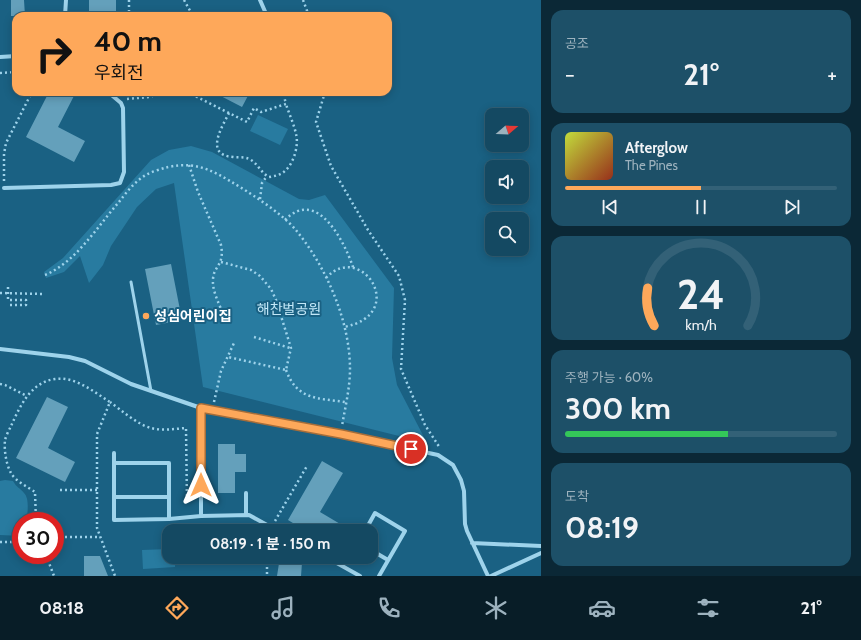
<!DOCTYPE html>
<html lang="ko">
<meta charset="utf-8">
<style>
:root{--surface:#144962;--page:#1d5068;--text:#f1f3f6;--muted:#9db2be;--line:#336177;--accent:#fea85a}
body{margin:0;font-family:Cabin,"Noto Sans KR",sans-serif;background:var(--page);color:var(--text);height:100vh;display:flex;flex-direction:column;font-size:15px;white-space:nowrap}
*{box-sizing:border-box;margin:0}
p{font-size:13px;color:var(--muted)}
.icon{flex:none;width:22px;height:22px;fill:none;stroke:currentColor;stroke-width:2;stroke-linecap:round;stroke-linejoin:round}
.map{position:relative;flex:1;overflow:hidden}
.details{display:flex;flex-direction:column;gap:10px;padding:10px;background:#0b2836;width:320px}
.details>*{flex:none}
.guide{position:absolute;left:12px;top:12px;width:380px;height:84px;border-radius:12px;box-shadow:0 2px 10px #0003,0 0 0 1px var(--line);background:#fea85a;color:#111;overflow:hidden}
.needle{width:26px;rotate:71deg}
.tools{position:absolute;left:485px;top:108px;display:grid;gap:8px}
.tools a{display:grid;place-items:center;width:44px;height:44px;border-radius:8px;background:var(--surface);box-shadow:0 2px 10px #0003,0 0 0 1px var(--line);font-size:20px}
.speed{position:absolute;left:12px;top:512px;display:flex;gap:8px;font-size:20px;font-weight:700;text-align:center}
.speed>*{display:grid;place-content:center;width:52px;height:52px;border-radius:50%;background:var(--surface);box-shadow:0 2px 10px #0003,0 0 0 1px var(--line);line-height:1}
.speed .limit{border:6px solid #d22;background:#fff;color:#111}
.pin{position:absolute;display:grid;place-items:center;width:34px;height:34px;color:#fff;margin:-17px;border:2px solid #fff;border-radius:50%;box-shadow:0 1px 4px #0007}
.me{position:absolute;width:44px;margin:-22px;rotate:0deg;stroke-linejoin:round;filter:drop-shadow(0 0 3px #0008)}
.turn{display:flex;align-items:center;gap:14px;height:84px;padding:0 16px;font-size:18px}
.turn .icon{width:52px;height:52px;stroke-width:2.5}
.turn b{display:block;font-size:28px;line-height:34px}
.big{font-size:30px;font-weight:700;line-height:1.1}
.details .card{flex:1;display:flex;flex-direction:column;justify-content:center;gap:6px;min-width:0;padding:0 14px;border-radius:12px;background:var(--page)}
.details .dial{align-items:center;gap:0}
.dial svg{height:104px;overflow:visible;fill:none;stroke:var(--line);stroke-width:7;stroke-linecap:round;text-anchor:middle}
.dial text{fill:var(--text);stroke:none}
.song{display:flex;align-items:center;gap:12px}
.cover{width:48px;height:48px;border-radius:6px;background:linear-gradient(135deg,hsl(70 70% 55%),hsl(10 70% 35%))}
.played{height:4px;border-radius:2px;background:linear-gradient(90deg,var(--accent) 50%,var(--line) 50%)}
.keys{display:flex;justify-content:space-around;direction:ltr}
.heat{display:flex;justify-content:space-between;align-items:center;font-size:22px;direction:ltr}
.charge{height:6px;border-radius:3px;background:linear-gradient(90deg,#34c759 60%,var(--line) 0)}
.trip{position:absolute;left:162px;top:524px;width:216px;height:40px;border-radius:12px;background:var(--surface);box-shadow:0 2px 10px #0003,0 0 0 1px var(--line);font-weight:700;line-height:40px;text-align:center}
.tab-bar{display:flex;height:64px;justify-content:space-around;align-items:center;background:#081d27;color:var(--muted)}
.tab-bar .icon{width:28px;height:28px}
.tab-bar .on{color:var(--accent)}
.tab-bar b{font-size:18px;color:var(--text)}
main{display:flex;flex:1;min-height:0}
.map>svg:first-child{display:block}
</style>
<main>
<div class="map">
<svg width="541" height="576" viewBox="0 0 541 576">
<rect width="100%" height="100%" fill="#1a6183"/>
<path fill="#287ba0" d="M258,115L288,129L280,145L250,131Z
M191,146L212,152L299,199L309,200L325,195L394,288L392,358L397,385L427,443L203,387L174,183L156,189L137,207L111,246L103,265L89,283L80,256L64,272L46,278L44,272L63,258L151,160L169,150Z
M5,480L13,481C17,488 20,488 24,493C30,499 27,513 27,521H21V536L0,535V481Z
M169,549V557H175V567L143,569L142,550Z"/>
<path fill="#64a0bb" d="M11,0H24L25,16H11Z
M89,0H116V16H89Z
M49,92H76L58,127L85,141L74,162L26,137Z
M213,92H250L242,107Z
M171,264L182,320L156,325L145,269Z
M47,397L68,407L48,448L75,462L65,482L16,458Z
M218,444H235V454H246V472H235V493H218Z
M322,461L343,473L320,512L352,531H306L288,520Z
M84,556H100L108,576H84Z
M280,557L302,563L301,576H277Z"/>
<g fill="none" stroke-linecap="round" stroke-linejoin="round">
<path stroke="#9ed3eb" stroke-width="2.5" stroke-dasharray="2 3" stroke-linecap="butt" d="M129,0V16
M184,0L193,16
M303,0L309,16
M0,73L16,72
M187,92L247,122L254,108L261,112L286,104L283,92
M325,92L316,122L331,166L368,230L399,276L405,300L401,369L425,425L440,448
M127,99L149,97L166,92
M229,113C222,127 204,155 233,157C239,158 245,156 251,160C258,164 261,173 269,177C275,176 281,175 286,170C294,162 299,145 296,134C294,124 289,114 286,104
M189,165L198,192L221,245C225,266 213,266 213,280C212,292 221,307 225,319
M4,181V154L6,143L32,92
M260,199L262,183L267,176
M285,220C317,187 344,241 353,267
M221,262L251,270L260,276L271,289L276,300L291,348L286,370L228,357
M45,275C76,262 97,227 119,202C129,189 139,176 155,171C191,158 209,168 240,187C256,197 282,214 295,229C326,266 350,321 350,369C350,388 345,408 342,426
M326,278C361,240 410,314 344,327
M8,287V300H26V305H8
M0,293L43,294
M254,337L290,348
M286,370C297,400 317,398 345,402
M0,384L5,385L27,396
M110,402C121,410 138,425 151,428C162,431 174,429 186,428L187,502
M214,402L221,371L234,343
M60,490H97
M36,521L35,492C28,487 15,481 11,473C6,464 4,450 5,440C6,436 9,430 11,426C20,406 31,382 55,379C75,376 94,392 110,402L97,434V528L115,576
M275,521L307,466
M193,524L194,531
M55,537H100
M0,542H21
M46,555L54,576
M194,557V564
M267,557V576"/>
<path stroke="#9ed3eb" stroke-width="3" d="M131,282L151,391"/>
<path stroke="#9ed3eb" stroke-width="4" d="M260,0L267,16
M65,16L66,0
M0,57L16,56
M4,188L111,185L120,183L124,172L123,108L121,103L108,92
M0,349L69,357L85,361L131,384L201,408L341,434L438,455L453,465L461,480L464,491L465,524L467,531L488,576
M114,463V453
M246,493V515
M114,497H169
M201,516L249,515L278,531
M169,519V463H114V520L169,519L201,516V408
M365,531L375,513L405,531L379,576
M472,543L541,546
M371,550L388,560
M326,557L360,576
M491,576L541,553"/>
</g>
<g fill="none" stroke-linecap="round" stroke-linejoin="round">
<g stroke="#a56d3a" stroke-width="10">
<path id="route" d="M201,485V408L341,434L411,449"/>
</g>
<use href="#route" stroke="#fea85a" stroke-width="7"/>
</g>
<circle fill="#fea85a" stroke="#1a6183" stroke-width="1.5" cx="146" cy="316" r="4"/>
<g text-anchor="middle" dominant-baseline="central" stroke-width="4" stroke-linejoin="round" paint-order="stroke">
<g font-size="14" fill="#c3e8f8" stroke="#1a6183">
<text x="289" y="309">해찬벌공원</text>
</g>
<g font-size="14" font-weight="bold" fill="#fff" stroke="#1a6183" text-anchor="start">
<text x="154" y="316">성심어린이집</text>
</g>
</g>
</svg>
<div class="tools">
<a><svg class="needle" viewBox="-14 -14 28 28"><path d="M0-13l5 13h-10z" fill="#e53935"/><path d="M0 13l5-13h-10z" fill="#9db2be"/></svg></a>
<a><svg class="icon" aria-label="sound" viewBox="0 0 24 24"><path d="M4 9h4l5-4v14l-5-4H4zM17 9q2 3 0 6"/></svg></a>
<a><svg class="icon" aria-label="search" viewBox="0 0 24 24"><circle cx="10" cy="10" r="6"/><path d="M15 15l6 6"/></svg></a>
</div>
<div class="speed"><div class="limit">30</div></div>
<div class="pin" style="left:411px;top:449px;background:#d93025"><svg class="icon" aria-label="arrive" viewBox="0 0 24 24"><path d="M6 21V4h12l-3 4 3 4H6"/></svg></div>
<svg class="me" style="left:201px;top:485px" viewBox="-20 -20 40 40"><path d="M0-17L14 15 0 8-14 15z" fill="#fea85a" stroke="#fff" stroke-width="4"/></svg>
<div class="trip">08:19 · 1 분 · 150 m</div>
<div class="guide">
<div class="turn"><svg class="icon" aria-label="right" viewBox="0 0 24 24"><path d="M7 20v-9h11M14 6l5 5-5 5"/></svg><div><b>40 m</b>우회전</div></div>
</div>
</div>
<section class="details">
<div class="card"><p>공조</p>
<div class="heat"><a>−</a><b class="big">21°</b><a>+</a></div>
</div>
<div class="card">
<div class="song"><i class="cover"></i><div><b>Afterglow</b><p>The Pines</p></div></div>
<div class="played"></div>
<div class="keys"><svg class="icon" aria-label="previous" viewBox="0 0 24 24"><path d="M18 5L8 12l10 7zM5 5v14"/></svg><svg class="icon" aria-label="pause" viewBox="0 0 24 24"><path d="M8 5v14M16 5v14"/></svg><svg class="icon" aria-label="next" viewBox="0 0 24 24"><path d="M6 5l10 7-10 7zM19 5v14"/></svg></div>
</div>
<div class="card dial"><svg viewBox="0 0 100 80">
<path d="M14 69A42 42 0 1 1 86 69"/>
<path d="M14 69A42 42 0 0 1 9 40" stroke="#fea85a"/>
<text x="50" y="56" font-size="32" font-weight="700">24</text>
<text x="50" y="72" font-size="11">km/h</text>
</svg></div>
<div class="card"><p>주행 가능 · 60%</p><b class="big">300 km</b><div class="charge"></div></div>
<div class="card"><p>도착</p><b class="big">08:19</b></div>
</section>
</main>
<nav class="tab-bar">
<b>08:18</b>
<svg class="icon on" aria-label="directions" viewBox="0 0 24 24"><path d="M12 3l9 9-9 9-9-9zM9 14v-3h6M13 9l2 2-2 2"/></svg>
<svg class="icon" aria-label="music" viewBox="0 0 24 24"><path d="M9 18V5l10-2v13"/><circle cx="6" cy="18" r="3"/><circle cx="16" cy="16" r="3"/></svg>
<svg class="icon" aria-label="phone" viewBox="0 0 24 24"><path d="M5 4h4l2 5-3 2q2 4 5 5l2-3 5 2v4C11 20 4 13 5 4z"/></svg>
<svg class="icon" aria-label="climate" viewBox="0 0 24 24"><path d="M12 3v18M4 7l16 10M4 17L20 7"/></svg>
<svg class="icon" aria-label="car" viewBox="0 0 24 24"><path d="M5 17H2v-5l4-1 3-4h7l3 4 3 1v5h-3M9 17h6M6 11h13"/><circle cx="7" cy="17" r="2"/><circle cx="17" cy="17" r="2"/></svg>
<svg class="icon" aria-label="filters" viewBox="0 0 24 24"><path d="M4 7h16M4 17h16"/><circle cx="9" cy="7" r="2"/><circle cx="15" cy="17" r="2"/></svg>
<b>21°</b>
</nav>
